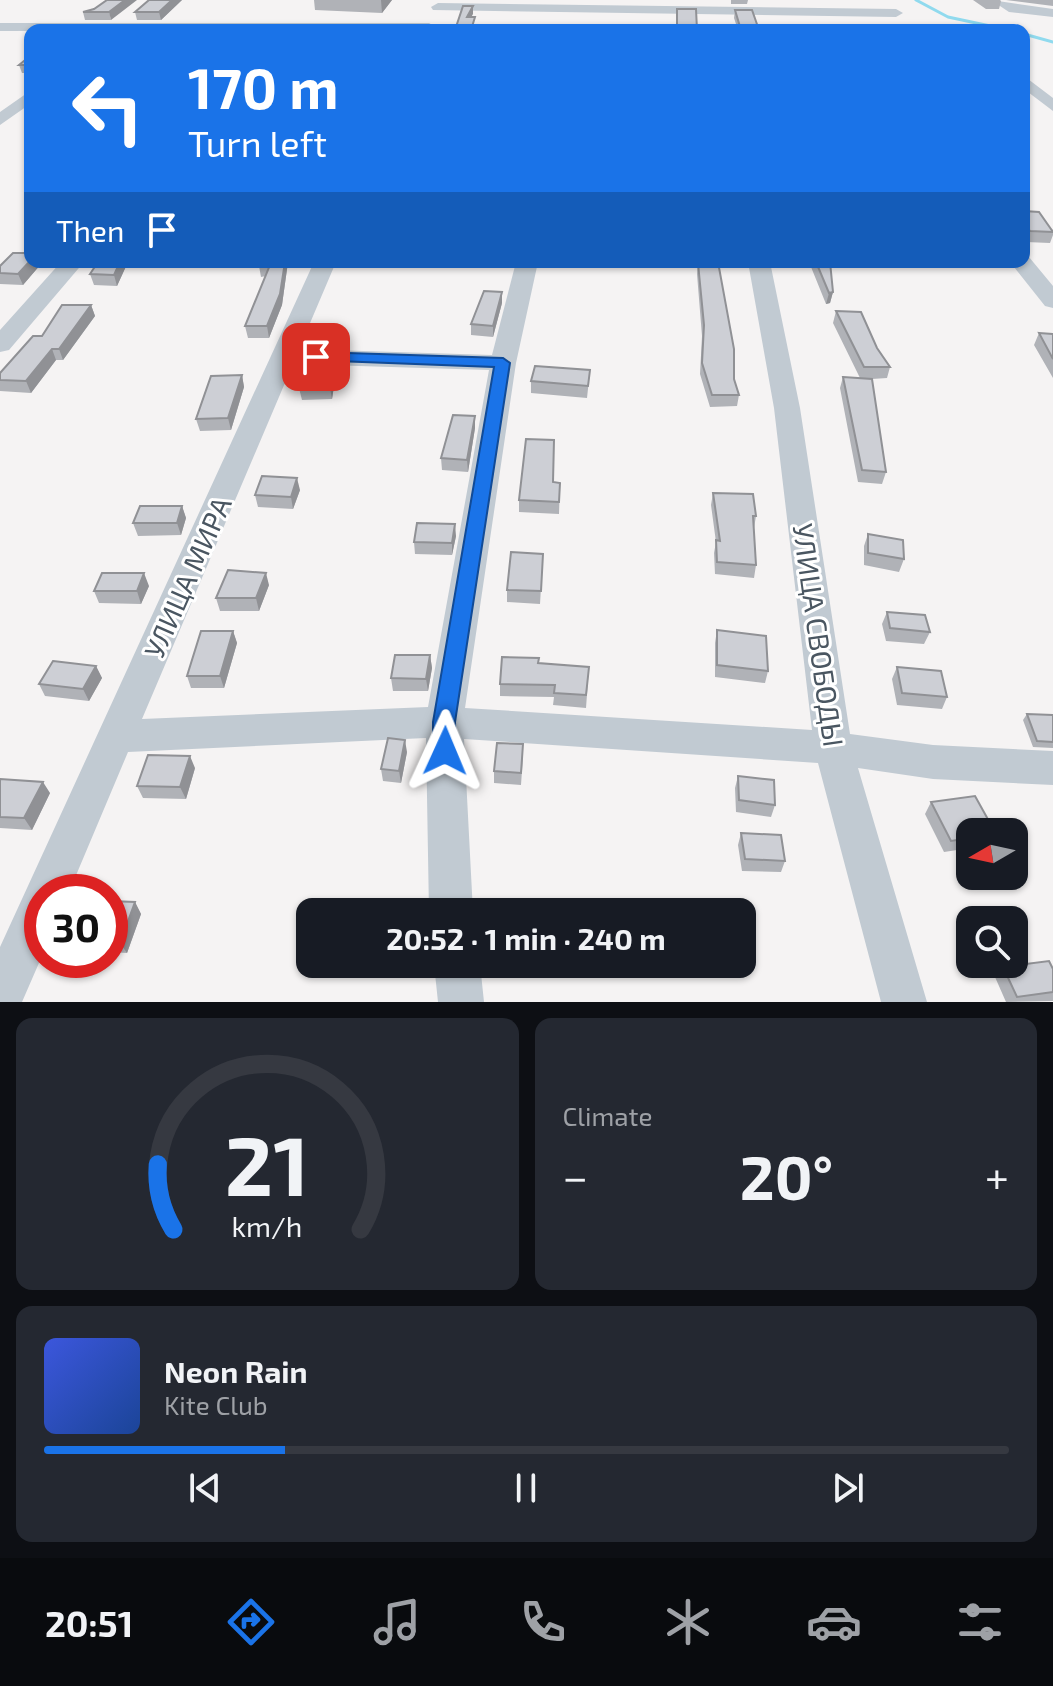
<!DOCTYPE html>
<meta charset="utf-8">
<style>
:root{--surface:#171b24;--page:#242831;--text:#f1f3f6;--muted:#9ea1a6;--line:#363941;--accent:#1a73e8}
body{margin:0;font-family:"Exo 2",sans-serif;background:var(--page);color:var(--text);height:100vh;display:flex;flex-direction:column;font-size:30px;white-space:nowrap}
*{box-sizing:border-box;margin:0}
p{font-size:26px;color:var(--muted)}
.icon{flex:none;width:44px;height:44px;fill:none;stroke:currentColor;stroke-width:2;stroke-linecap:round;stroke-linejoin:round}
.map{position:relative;height:1002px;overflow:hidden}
.panel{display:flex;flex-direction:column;gap:16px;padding:16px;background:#0d0f14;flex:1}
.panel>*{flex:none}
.top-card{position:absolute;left:24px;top:24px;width:1006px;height:244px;border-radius:16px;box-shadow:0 2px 6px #0004;background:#1a73e8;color:#fff;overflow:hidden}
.needle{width:52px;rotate:261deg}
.buttons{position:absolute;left:956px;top:818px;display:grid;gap:16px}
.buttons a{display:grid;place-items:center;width:72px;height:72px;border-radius:16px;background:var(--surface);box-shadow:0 2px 6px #0004;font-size:40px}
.speed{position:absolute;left:24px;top:874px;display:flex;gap:16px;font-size:40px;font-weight:700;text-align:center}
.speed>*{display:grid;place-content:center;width:104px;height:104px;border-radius:50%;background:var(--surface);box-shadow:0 2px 6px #0004;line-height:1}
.speed .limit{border:12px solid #d22;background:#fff;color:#111}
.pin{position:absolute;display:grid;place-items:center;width:68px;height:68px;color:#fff;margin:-34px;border-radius:16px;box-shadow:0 4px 12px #0006}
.me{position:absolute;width:88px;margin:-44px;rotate:1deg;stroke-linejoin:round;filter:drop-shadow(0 0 6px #0008)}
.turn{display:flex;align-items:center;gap:28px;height:168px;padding:0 32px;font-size:36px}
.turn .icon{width:104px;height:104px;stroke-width:2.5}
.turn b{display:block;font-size:56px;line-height:68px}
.then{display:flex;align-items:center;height:76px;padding:0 32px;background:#0003;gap:16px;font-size:30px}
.big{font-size:60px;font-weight:700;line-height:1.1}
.panel .card{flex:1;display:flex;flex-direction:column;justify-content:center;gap:12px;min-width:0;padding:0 28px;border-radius:16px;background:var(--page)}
.panel .dial{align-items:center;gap:0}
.dial svg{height:208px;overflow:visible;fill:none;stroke:var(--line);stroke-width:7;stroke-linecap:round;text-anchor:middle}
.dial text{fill:var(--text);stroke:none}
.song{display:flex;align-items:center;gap:24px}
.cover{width:96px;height:96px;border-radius:12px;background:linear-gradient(135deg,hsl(230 70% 55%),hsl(220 70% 35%))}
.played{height:8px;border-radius:4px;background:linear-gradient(90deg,var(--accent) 25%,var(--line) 25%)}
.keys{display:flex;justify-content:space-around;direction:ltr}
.heat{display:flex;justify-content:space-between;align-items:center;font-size:44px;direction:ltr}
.panel .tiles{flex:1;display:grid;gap:16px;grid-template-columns:1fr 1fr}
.card:last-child{grid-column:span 2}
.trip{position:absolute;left:296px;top:898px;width:460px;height:80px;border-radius:16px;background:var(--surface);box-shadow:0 2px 6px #0004;font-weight:700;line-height:80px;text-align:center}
.tab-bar{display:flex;height:128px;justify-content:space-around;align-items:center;background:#090b0e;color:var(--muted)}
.tab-bar .icon{width:56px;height:56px}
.tab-bar .selected{color:var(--accent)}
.tab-bar b{font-size:36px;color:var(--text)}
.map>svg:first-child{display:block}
</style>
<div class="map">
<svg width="1053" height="1002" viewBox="0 0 1053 1002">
<rect width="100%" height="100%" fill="#f5f3f3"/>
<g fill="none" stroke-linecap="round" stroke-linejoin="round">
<path stroke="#90daee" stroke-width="3" d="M916,0L948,17L1009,30
M1024,34L1053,42"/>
<path fill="#c1cad2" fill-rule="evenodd" d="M991,0L1053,9V17L1009,12Z
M438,3L896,9L903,13L896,17L433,10L431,7Z
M0,23H429L436,27L434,30L0,31Z
M1024,76L1053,98V111L1024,89Z
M30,91V104L0,125V112Z
M1024,256L1029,257L1053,286V308L1045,306L1010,262H1024Z
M61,262H84L9,350L0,352V330Z
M314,262H336L299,349L492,355L516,262H538L516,363L465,708L812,730L774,408L748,262H770L800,408L850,734L933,745L1053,751V785L933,779L858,768L927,1002H881L818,763L464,739L473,912H429L426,738L128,752L69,892H42V956L22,1002H0V947ZM293,364L489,370L428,707L142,719Z
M434,964H480L484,1002H438Z"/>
</g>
<path fill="#b0b2b7" d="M107,0L111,20H85L83,12L94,9Z
M149,0H182L161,20H137L135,12Z
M314,0H392L382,13L315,10Z
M731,0H748L747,4H731Z
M973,0H1000L1001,1L999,9H986Z
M1006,0H1053V6Z
M735,10L759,30H738L734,18Z
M30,56V73H22L19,65Z
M1024,211L1053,230V235L1050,243L1026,242L1024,239Z
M261,262H288L282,305L269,338H248L245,326L266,276L261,277L259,266Z
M700,262H718L734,379L739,395L737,406L710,407L700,374L702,336L697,274L698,263H701Z
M809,262H830L833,292L830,303L826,304Z
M41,264L23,285L0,284V266Z
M127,264L117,286L94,285L90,274Z
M502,303L493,337L471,335V324Z
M91,305L95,316L63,360H56L31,393L0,391V373L42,336Z
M836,311L877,348L890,367L887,378L872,379L886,472L882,484L858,482L840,388L843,377L860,378L833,323Z
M1039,333L1053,334V378L1034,345Z
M590,370L587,398L531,393V381Z
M242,375L244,387L231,430L200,431L196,419Z
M335,380L332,399L302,400L299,388Z
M475,416V428L468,472L442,470L441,458Z
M553,482L560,483L559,514L519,512V500Z
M300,490L293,509L258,507L255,495Z
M713,493L756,516L754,528L756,565L754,578L715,574L714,553L716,542L711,505Z
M182,506L186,518L181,535L138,536L133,523Z
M868,534L904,559L899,572L864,565V546Z
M456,536L452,555L415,554L414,542Z
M543,554L540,604L507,602V590Z
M269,585L259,611H220L216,598Z
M149,586L141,604L99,603L94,591Z
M887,612L930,632L924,644L886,641L882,624Z
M717,630L768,671L765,683L715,677V643Z
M233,631L237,643L224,688H191L187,676Z
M430,655L432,668L428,691H393L391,678Z
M538,663L589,667L586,708L553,705L554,697L500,696V684Z
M96,666L102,678L89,701L45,696L39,684Z
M897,667L947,697L942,709L897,705L892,679Z
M1027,714L1053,715V748L1033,747L1023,720Z
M407,752L401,783L383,781L381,769Z
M523,756L521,785L494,783V771Z
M195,768L186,799L143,798L137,786Z
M738,776L775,805L771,817L736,812L735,788Z
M0,779L50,793L32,830L0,828Z
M931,802L970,832V848L944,852L925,814Z
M741,833L785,861L781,872L742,871L738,845Z
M110,901L135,902L141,914L127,953L110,952Z
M1003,967L1053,969V1001L1006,1002L995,977Z"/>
<path fill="#909195" d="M125,0H137L111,20L109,12Z
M172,0H182L161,20L159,12Z
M381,0H392L382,13Z
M473,6V14L467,25V17Z
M30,261V262H40L41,264L23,285L18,274Z
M120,262H128L117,286L114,275Z
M285,262H288L282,305L269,338L267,326Z
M502,292V303L493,337V326Z
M833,292L830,303L826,304L829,293Z
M91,305L95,316L63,360L59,349Z
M52,349L56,360L31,393L26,381Z
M333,368L335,380L332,399L330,388Z
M242,375L244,387L231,430L228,418Z
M475,416V428L468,472L467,460Z
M297,478L300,490L293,509L291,497Z
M182,506L186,518L181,535L177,523Z
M455,524L456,536L452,555V543Z
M144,573L149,586L141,604L137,591Z
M266,573L269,585L259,611L256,598Z
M233,631L237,643L224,688L220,676Z
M430,655L432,668L428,691L426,679Z
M96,666L102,678L89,701L83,689Z
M405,740L407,752L401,783L399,771Z
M190,756L195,768L186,799L180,787Z
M43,782L50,793L32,830L24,818Z
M135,902L141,914L127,953L120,943Z"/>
<path fill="#cdcfd5" stroke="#909195" stroke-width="2" d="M107,0H125L109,12H83L94,9Z
M149,0H172L159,12H135Z
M463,6H473L467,17H475L471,30H455Z
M677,9H696L697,30H677Z
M735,10H752L759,30H741Z
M295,25H312L309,30H291Z
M67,26H145L140,30H62Z
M30,56V65H19Z
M1024,211L1039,212L1053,232L1030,231L1024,223Z
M13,253H30V261L18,274L0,273V266Z
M98,262H120L114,275L90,274Z
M261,262H285L280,294L267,326H245L270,265L259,266Z
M705,262H718L734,349V379L739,395H712L702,363L704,325L698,263H705Z
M816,262H830L833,292L829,293Z
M484,291L502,292L493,326L471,324Z
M62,305H91L59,349H52L26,381L0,380V373L33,336H42Z
M836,311L861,312L877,348L890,367H864Z
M1039,333L1053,334V359Z
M535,366L590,370L588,386L531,381Z
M333,368L330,388H299L304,369Z
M242,375L228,418L196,419L211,376Z
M843,377L872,379L886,472L862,470Z
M453,415L475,416L467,460L441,458Z
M526,439L554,440L553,482L560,483L559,502L519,500Z
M262,476L297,478L291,497L255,495Z
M713,493L753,494L756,516H753L756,565L717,562L716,540L720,541Z
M140,506H182L177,523H133Z
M417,523L455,524L452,543L414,542Z
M868,534L903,540L904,559L868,553Z
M511,552L543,554L541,591L507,590Z
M228,570L266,573L256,598H216Z
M102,573H144L137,591H94Z
M887,612L925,615L930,632L890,628Z
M717,630L766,636L768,671L717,665Z
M201,631H233L220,676H187Z
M395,655H430L426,679L391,678Z
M502,657L539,658L538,663L589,667L586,695L554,693L555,685L500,684Z
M53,661L96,666L83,689L39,684Z
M897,667L941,671L947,697L902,693Z
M1027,714L1053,715V742L1037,741Z
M388,738L405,740L399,771L381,769Z
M497,743L523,744L521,773L494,771Z
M148,755L190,756L180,787L137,786Z
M738,776L774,780L775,805L739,800Z
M0,779L43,782L24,818L0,817Z
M975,796L995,832H970V838L951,841L931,802Z
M741,833L781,835L785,861L745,859Z
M110,901L135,902L120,943L110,942Z
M1049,961L1053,969V992L1017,997L1003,967Z"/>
<path fill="#1a73e8" stroke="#114b97" stroke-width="2" d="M316,352L503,358L510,363L455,722L456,751L453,758L445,761L437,758L433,751V722L494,367L310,360L308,357Z"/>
<g text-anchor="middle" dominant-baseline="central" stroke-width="6" stroke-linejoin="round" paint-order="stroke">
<g font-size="28" fill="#4a5661" stroke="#fff">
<text transform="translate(187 577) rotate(-66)">УЛИЦА МИРА</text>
<text transform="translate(819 635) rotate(82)">УЛИЦА СВОБОДЫ</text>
</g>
</g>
</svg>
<div class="buttons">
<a><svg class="needle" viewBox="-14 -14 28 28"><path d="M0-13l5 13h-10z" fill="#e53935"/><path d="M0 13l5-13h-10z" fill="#9ea1a6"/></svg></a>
<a><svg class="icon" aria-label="search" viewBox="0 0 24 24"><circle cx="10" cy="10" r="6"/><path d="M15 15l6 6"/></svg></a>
</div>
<div class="speed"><div class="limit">30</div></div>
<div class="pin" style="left:316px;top:357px;background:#d93025"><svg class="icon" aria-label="arrive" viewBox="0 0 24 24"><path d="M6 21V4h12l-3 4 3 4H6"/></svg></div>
<svg class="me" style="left:445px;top:751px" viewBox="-20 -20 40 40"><path d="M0-17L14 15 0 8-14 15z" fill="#1a73e8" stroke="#fff" stroke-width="4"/></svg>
<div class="trip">20:52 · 1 min · 240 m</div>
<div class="top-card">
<div class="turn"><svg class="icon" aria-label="left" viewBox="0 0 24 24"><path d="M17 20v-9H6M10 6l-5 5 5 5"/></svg><div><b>170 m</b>Turn left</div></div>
<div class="then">Then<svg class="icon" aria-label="arrive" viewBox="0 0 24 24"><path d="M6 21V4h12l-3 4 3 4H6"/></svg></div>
</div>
</div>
<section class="panel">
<div class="tiles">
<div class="card dial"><svg viewBox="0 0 100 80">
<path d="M14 69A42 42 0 1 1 86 69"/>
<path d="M14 69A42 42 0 0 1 8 44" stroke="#1a73e8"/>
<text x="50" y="56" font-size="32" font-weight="700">21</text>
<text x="50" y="72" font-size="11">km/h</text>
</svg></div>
<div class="card"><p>Climate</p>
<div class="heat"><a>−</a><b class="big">20°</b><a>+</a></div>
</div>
<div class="card">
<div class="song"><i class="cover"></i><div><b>Neon Rain</b><p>Kite Club</p></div></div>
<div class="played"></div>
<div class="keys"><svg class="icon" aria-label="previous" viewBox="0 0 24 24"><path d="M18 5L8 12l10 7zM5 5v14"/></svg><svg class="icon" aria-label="pause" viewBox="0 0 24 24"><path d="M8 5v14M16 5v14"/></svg><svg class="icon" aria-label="next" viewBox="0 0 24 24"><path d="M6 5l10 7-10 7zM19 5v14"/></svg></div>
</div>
</div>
</section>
<nav class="tab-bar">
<b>20:51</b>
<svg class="icon selected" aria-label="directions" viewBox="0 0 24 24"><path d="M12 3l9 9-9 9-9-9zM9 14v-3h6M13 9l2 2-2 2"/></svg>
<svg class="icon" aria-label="music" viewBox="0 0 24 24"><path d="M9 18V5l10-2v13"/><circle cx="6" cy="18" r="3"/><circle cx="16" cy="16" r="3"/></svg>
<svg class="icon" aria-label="phone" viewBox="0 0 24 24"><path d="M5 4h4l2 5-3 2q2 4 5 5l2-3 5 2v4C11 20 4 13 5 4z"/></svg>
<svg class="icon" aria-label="climate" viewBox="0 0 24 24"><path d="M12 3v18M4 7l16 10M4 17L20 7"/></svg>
<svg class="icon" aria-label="car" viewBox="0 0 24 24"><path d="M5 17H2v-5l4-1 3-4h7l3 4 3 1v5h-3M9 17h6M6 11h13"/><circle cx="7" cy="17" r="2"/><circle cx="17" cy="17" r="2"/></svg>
<svg class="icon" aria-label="filters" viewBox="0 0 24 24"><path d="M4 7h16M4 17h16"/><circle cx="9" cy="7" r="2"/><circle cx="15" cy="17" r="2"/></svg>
</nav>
